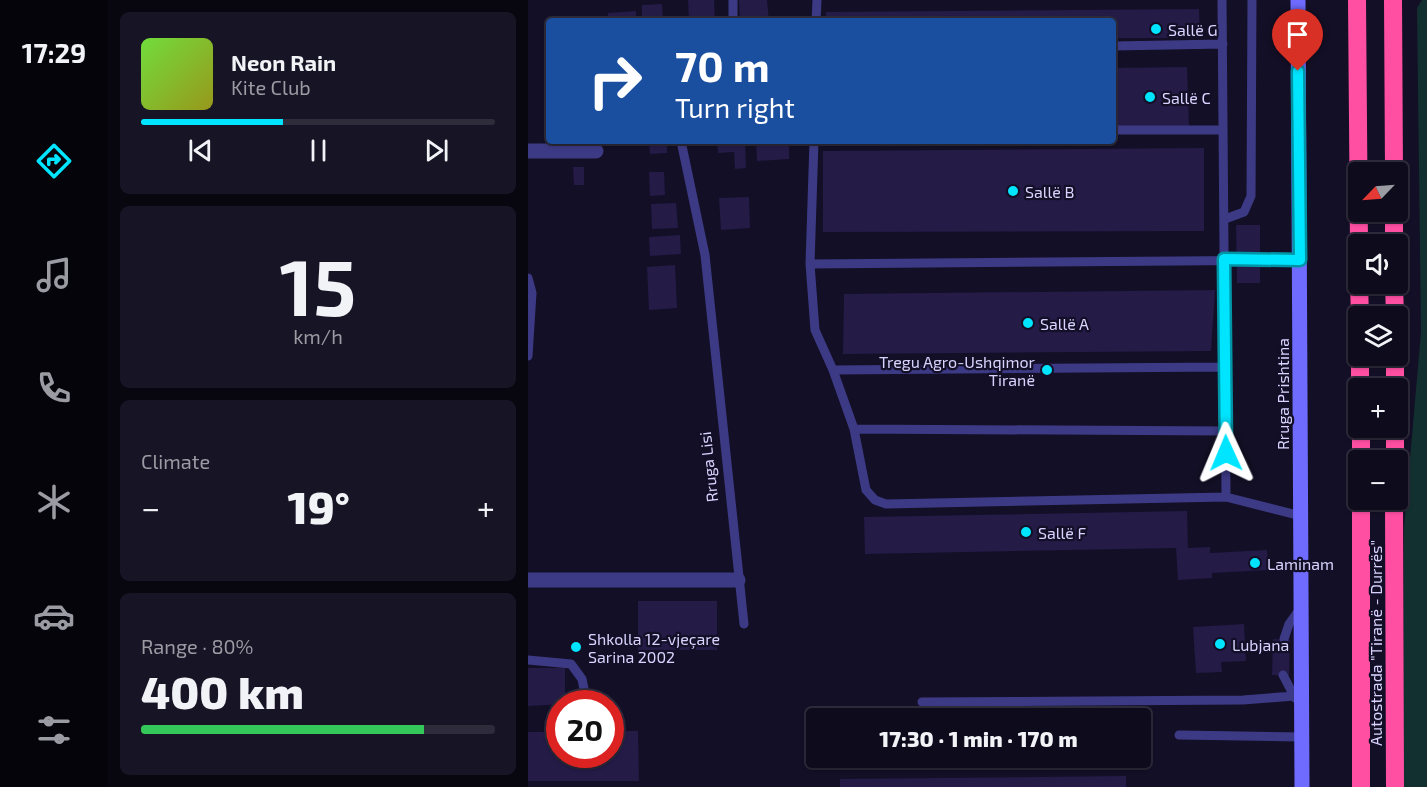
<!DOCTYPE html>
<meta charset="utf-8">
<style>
:root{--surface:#0e0b1c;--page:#171425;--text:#f1f3f6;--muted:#9b9ba3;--line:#2e2b3b;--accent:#00e5ff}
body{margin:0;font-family:"Exo 2",sans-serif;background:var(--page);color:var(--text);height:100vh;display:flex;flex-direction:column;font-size:22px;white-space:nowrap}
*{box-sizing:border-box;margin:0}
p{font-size:20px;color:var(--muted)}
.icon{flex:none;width:33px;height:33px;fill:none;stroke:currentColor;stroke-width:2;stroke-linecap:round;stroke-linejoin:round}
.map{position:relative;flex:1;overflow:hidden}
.sheet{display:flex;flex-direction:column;gap:12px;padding:12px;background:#08060f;width:420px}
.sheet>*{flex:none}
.top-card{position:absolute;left:18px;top:18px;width:570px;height:126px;border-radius:6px;box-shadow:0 2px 4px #0004,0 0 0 2px var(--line);background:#1a4fa0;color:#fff;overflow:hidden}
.needle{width:39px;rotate:245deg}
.controls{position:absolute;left:820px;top:162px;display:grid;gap:12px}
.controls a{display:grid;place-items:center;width:60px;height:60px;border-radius:6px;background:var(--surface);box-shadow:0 2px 4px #0004,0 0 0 2px var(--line);font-size:30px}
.speed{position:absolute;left:18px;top:690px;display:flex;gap:12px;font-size:30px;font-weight:700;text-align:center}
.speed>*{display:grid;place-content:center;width:78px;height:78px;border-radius:50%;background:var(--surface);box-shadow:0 2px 4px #0004,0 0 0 2px var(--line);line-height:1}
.speed .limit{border:9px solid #d22;background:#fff;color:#111}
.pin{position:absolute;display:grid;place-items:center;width:51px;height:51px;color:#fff;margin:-62px -26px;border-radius:50% 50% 50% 0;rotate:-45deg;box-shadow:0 0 6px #0007}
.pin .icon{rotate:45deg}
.me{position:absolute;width:66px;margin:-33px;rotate:359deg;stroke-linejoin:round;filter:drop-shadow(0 0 4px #0008)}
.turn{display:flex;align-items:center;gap:21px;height:126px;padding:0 30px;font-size:27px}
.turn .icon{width:78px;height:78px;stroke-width:2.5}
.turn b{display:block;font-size:42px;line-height:51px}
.big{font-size:45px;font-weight:800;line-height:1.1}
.sheet .widget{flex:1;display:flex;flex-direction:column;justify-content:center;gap:9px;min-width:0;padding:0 21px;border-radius:9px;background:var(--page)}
.sheet .dial{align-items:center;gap:0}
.dial b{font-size:78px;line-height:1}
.song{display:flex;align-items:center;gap:18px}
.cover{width:72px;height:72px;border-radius:9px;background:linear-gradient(135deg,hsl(100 70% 55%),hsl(60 70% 35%))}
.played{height:6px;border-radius:3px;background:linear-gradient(90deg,var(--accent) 40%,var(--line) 40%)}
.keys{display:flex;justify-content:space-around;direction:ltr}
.heat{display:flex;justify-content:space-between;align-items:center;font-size:33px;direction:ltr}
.charge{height:9px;border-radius:4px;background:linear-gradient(90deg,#34c759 80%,var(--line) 0)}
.trip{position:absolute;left:278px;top:708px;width:345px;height:60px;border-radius:6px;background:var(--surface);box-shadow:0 2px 4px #0004,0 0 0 2px var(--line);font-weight:800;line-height:60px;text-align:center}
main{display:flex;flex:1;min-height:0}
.dock{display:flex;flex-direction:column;width:108px;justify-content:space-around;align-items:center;background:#06040b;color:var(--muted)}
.dock .icon{width:42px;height:42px}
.dock .selected{color:var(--accent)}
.dock b{font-size:27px;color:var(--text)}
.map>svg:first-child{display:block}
</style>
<main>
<nav class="dock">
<b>17:29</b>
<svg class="icon selected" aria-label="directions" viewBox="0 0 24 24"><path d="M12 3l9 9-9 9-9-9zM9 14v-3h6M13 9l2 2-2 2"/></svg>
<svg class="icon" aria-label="music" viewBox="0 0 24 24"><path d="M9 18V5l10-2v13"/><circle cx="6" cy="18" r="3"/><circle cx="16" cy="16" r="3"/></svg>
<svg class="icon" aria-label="phone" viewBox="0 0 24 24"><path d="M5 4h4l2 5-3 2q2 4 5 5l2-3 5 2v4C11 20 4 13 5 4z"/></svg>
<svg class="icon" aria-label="climate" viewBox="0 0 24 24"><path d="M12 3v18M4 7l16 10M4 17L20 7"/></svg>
<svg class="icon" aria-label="car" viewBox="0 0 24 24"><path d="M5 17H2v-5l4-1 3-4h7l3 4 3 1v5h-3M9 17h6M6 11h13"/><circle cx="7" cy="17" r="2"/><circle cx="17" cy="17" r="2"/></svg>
<svg class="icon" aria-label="filters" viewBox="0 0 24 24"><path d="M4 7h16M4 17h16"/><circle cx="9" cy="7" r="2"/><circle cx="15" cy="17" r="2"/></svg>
</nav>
<section class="sheet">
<div class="widget">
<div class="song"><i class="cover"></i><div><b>Neon Rain</b><p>Kite Club</p></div></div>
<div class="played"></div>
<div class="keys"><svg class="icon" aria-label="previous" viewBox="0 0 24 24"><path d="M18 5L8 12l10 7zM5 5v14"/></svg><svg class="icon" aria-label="pause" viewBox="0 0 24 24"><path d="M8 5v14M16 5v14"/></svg><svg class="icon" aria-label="next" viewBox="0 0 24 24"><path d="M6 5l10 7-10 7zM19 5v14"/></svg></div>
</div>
<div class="widget dial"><b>15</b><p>km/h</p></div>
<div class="widget"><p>Climate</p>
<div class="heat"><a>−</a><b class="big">19°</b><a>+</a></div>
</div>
<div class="widget"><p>Range · 80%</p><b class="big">400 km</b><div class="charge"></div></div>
</section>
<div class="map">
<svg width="899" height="787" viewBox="0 0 899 787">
<rect width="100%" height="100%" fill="#130f26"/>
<path fill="#12302f" d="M894,0H899V787H875L876,528L893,332L889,8Z"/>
<path fill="#241b47" d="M160,0H186L187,21H161Z
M211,0H239L241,21H212Z
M134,4L135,21H114V5Z
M671,9L672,38H585V21H298V12Z
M108,11V21H80V13Z
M21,36V65H18L16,37Z
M659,67L661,126L585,127V68Z
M121,141H139V153L122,154Z
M189,141H217L218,168L207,169L206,152L190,153Z
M228,141H261V159L229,161Z
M676,148V231L295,232V151Z
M45,167H56V185H46Z
M121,172H136L137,195L122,196Z
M221,197L222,228L193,230L191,198Z
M148,203L150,228L124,229L123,204Z
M708,225H732V283H709Z
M152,235L153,254L122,256L121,237Z
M147,265L149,308L121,310L119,267Z
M687,290L683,351L315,354L316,294Z
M659,511L660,548L682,547V553L739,550L740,570L684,573V578L650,580L648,548L337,554L336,517Z
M110,601H189V650H110Z
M716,624L718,661L693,662L694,672L668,673L665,627Z
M745,639L762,640L761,676L744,675Z
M0,668H37V704L0,706Z
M82,731H110L111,781H0V732H32V754H82Z
M598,776V787H312V779Z"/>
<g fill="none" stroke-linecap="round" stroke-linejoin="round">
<path stroke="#3d3a85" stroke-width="9" d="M205,0V21
M694,0L698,497
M288,21L289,0
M585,46L695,44
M585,130H695
M153,141L177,255L216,624
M286,141L282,264L287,330L305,370L326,429L338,490L347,500L358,504L698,497L773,516
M697,219L716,212L723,196L724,0
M282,264L772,260
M0,278L4,293L0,356
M305,370L697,367
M326,429L697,431
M756,639L761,624L771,610
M0,660L43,664L54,679L59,704
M755,675L767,698
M394,702L715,700L766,696
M651,735L774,737"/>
<path stroke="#3d3a85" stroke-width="15" d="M0,151H68
M0,580H210"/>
<path stroke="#6f6bff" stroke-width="15" d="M770,0L774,787"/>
<path stroke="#ff4fa3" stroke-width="18" d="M829,0L831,244
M865,0L866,172
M866,212V244
M831,284L832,316
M866,284L867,316
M832,356V388
M867,356V388
M833,460V428
M867,460V428
M866,500L867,787
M833,787V500"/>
</g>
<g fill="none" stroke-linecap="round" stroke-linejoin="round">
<g stroke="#0095a6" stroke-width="15">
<path id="route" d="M698,453L696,259L772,260L770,71"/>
</g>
<use href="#route" stroke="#00e5ff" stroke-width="10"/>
</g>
<g fill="#00e5ff" stroke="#130f26" stroke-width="2">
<circle cx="628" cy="29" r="6"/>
<circle cx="622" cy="97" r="6"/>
<circle cx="485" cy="191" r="6"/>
<circle cx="500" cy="323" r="6"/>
<circle cx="519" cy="370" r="6"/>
<circle cx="498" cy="532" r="6"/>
<circle cx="727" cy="563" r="6"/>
<circle cx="692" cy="644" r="6"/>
<circle cx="48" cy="647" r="6"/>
</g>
<g text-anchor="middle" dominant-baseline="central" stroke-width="4.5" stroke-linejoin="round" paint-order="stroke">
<g font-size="16" fill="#d9d4ff" stroke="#130f26" text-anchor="start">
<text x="640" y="29">Sallë G</text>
<text x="634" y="97">Sallë C</text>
<text x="497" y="191">Sallë B</text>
<text x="512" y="323">Sallë A</text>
<text x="507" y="361" text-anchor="end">Tregu Agro-Ushqimor<tspan x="507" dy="18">Tiranë</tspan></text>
<text x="510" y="532">Sallë F</text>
<text x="739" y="563">Laminam</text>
<text x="60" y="638">Shkolla 12-vjeçare<tspan x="60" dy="18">Sarina 2002</tspan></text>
<text x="704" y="644">Lubjana</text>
</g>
<g font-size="16" fill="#d9d4ff" stroke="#130f26">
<text transform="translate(754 394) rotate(-90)">Rruga Prishtina</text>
<text transform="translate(180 467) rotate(-96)">Rruga Lisi</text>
<text transform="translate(847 643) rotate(-90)">Autostrada "Tiranë - Durrës"</text>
</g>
</g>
</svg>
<div class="controls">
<a><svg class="needle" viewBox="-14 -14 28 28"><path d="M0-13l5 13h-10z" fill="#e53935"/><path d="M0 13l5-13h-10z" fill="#9b9ba3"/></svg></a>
<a><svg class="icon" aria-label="sound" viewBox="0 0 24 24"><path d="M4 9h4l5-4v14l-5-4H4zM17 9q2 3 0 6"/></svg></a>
<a><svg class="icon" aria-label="layers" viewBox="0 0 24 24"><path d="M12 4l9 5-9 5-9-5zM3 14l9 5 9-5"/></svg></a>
<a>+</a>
<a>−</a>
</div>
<div class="speed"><div class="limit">20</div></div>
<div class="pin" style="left:770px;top:71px;background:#d93025"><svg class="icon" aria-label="arrive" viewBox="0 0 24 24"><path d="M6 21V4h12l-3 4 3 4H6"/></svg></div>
<svg class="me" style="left:698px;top:453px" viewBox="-20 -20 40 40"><path d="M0-17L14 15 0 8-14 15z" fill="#00e5ff" stroke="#fff" stroke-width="4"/></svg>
<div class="trip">17:30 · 1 min · 170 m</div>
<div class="top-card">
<div class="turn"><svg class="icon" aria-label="right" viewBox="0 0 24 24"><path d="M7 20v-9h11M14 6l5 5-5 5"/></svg><div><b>70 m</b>Turn right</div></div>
</div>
</div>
</main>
